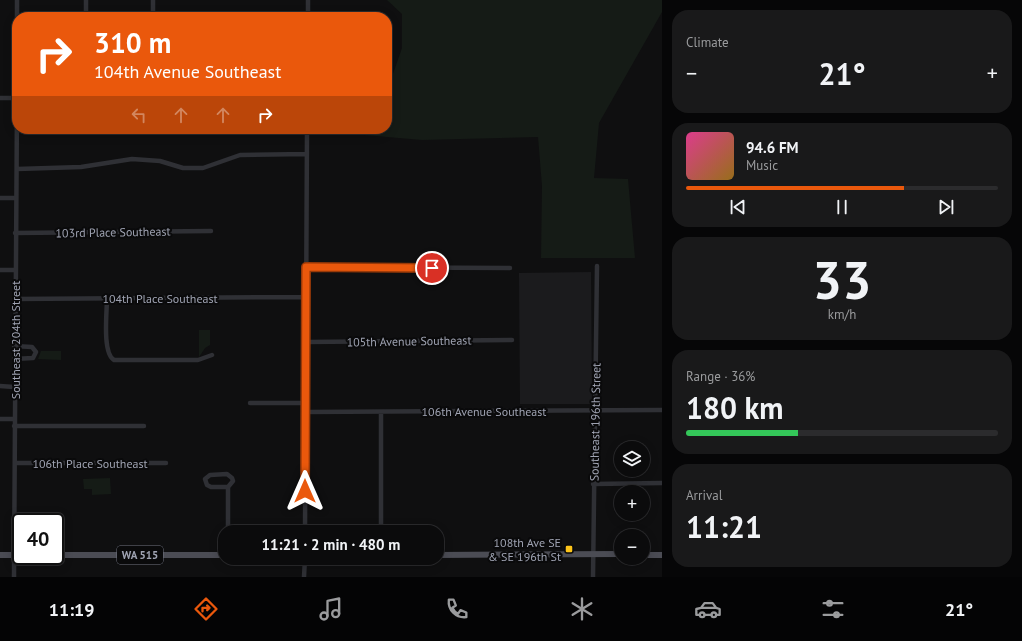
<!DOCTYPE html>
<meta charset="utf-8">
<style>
:root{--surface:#0b0b0c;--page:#19191a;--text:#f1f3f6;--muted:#9a9b9d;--line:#2b2b2d;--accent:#ea580c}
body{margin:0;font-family:"PT Sans",sans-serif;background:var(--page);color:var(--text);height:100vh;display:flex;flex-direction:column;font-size:15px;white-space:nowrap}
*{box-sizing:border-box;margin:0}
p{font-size:13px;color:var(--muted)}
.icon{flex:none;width:22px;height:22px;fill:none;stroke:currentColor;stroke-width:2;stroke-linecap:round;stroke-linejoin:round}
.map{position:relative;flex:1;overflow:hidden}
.details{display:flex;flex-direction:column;gap:10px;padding:10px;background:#060607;width:360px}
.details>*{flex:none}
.guide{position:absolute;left:12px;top:12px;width:380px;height:122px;border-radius:16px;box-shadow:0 2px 10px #0003,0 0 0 1px var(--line);background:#ea580c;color:#fff;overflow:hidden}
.buttons{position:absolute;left:614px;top:441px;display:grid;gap:8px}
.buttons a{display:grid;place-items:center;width:36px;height:36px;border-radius:50%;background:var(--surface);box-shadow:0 2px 10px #0003,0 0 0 1px var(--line);font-size:20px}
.speed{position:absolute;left:12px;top:513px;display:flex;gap:8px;font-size:20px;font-weight:700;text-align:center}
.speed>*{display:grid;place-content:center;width:52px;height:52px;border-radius:50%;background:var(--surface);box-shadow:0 2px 10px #0003,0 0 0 1px var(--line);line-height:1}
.speed .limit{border:2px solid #111;border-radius:6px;background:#fff;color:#111}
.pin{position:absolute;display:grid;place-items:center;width:34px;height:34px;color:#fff;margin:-17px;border:2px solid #fff;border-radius:50%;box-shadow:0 1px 4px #0007}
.me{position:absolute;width:44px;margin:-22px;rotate:0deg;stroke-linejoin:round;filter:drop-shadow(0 0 3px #0008)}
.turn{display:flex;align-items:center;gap:14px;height:84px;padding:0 16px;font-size:18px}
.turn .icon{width:52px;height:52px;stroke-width:2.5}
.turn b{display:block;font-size:28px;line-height:34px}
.lanes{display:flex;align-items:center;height:38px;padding:0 16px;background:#0003;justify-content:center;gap:20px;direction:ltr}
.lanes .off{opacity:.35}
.big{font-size:30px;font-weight:700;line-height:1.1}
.details .tile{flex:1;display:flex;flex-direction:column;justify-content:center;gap:6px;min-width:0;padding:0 14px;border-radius:16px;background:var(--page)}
.details .dial{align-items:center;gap:0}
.dial b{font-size:52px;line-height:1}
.song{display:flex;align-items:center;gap:12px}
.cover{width:48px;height:48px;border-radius:6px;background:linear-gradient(135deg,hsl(330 70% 55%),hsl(40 70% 35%))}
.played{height:4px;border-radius:2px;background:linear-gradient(90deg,var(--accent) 70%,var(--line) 70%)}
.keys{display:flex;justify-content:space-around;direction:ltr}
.heat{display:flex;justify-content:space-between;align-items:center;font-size:22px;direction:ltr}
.charge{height:6px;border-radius:3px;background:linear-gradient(90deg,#34c759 36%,var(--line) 0)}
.trip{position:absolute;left:218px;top:525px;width:226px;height:40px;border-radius:16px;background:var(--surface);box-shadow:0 2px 10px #0003,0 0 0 1px var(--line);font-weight:700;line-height:40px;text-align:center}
.dock{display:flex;height:64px;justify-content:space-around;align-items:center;background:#040405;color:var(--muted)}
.dock .icon{width:28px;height:28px}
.dock .on{color:var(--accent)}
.dock b{font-size:18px;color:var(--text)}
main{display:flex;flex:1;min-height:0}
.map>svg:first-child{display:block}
</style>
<main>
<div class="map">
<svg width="662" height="577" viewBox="0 0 662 577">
<rect width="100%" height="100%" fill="#0f0f10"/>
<path fill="#1b1b1d" d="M591,272L592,404H520L519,273Z"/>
<path fill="#151b16" d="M387,0H662V12L599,123L594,178L628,179L635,258H541L542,186L538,137L422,140L318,131V129H387V91L402,48V14Z
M199,330H210V345L205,348L199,357Z
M41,351H61V360L38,359Z
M110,478L111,494L92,495V489H84L83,479Z"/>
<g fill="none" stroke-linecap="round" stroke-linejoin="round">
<path stroke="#2f3035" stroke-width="4.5" d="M17,0V91
M86,17V0
M153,17V0
M308,17V0
M353,17L356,15L361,17
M0,98H17
M17,169L81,167L132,159L160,161L183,168H203L240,155L307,154
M0,198H16
M15,233L211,231
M306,267L510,268
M0,270H15
M107,298C107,312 102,353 114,360H198L212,355
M14,299L306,297
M306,342L512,340
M14,346L32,347L36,352L33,358L14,359
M0,386L14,387
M250,403H306
M306,412L662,410
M0,419H14
M14,426H144
M15,463H166
M593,484L662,483
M228,532V487L233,481L232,478L227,474L210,475L205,479L207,485L211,487H228
M305,532L307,129
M381,532V412
M14,577L17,102
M304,577L305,558
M593,577L597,266"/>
<path stroke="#4b4c54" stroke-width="6" d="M0,555H21
M55,555H225
M437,555L621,554
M643,555H662"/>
</g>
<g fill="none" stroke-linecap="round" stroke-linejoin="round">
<g stroke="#983908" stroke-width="10">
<path id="route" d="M305,491L306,267L432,268"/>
</g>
<use href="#route" stroke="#ea580c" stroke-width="7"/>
</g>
<rect fill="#fdc41a" stroke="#0a0a0b" stroke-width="1.5" x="565" y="545" width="8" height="8" rx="2"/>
<g text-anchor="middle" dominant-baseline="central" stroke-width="4" stroke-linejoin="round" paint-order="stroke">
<rect fill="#0a0a0b" stroke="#727580" stroke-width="1" x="117" y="546" width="46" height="18" rx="3"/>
<g font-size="11" font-weight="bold" fill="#9fa3b2">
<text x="140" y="555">WA 515</text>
</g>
<g font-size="12" fill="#9fa3b2" stroke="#0a0a0b">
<text transform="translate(113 232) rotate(-1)">103rd Place Southeast</text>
<text x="160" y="298">104th Place Southeast</text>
<text transform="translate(15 340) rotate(-90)">Southeast 204th Street</text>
<text transform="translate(409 341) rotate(-1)">105th Avenue Southeast</text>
<text x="484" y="411">106th Avenue Southeast</text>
<text transform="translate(595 422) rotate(-89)">Southeast 196th Street</text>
<text x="90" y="463">106th Place Southeast</text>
</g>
<g font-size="12" fill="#9fa3b2" stroke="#0a0a0b" text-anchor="end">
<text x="561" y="542">108th Ave SE<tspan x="561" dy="14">&amp; SE 196th St</tspan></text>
</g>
</g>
</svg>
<div class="buttons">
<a><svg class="icon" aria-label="layers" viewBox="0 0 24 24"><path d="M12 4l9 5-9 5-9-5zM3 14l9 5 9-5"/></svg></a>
<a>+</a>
<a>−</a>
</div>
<div class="speed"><div class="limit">40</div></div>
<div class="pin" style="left:432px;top:268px;background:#d93025"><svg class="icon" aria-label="arrive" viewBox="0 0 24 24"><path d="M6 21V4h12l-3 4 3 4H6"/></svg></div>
<svg class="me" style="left:305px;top:491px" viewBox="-20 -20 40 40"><path d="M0-17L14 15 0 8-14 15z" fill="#ea580c" stroke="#fff" stroke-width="4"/></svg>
<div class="trip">11:21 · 2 min · 480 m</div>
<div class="guide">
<div class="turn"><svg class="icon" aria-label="right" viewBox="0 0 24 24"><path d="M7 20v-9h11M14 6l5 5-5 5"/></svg><div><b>310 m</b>104th Avenue Southeast</div></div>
<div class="lanes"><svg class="icon off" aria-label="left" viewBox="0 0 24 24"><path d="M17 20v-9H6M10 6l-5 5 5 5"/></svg><svg class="icon off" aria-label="ahead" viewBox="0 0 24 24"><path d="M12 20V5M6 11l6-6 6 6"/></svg><svg class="icon off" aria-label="ahead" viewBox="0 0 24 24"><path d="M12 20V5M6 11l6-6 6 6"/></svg><svg class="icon" aria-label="right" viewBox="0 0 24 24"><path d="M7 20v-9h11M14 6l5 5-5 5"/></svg></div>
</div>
</div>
<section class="details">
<div class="tile"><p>Climate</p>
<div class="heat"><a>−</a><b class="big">21°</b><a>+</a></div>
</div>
<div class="tile">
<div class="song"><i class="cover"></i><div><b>94.6 FM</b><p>Music</p></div></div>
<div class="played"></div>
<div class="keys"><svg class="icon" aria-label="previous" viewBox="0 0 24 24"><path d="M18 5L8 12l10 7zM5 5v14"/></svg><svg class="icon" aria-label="pause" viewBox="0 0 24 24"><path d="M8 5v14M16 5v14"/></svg><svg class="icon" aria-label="next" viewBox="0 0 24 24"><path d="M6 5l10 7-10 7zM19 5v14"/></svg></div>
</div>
<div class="tile dial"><b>33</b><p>km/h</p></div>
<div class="tile"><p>Range · 36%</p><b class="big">180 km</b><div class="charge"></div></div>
<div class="tile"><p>Arrival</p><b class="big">11:21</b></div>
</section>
</main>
<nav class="dock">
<b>11:19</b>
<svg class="icon on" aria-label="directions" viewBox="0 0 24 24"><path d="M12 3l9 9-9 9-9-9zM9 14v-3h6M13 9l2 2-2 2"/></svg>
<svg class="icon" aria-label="music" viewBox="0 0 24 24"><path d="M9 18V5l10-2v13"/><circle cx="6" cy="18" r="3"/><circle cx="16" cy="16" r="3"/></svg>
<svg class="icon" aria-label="phone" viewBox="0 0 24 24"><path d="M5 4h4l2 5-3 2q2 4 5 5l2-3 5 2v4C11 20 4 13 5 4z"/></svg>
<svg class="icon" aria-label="climate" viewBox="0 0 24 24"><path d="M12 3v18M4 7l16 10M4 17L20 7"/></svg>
<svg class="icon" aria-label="car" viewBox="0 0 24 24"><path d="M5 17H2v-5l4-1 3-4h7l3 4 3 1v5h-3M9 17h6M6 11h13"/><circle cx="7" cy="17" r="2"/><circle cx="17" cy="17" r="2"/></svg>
<svg class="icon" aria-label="filters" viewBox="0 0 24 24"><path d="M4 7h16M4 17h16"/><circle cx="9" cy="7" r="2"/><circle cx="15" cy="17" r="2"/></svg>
<b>21°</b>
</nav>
